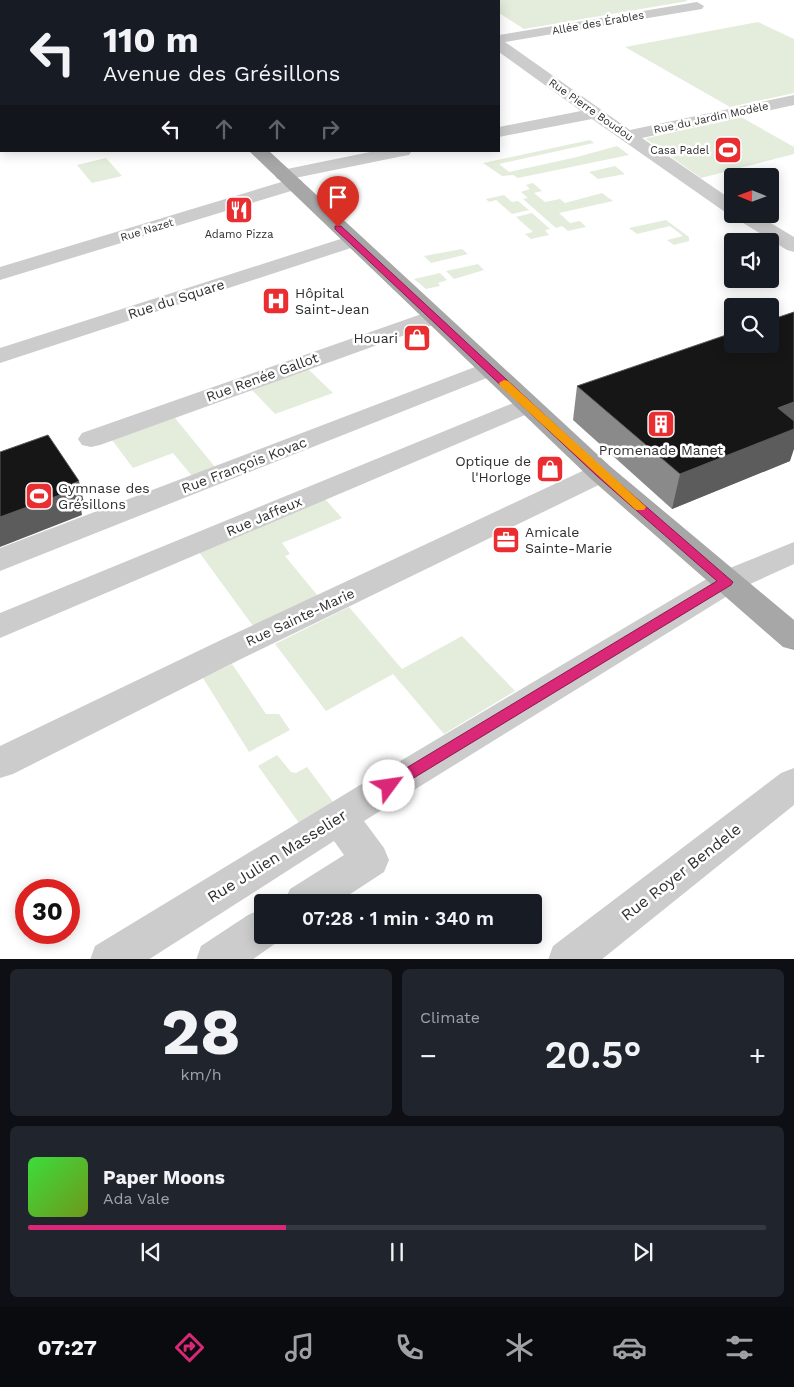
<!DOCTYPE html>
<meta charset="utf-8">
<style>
:root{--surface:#171b24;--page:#20242c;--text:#f1f3f6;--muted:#9ea1a6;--line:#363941;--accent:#db2777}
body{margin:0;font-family:"Work Sans",sans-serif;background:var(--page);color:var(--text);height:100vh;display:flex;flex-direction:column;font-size:19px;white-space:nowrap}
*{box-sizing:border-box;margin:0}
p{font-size:16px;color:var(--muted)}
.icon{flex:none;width:28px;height:28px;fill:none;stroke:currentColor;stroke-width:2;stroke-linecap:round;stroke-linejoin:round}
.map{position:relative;height:959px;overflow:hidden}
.details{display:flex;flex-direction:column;gap:10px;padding:10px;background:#0d0f14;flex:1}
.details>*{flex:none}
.top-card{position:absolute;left:0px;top:0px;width:500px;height:152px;box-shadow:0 2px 12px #0003;background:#171b24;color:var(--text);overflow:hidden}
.needle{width:32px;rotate:271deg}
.tools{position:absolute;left:724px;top:168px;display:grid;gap:10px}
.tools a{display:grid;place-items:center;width:55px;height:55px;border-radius:5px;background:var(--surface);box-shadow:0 2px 12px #0003;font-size:25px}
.speed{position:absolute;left:15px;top:879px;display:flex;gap:10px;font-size:25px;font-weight:700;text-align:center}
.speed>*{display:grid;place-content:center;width:65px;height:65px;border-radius:50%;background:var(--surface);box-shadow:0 2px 12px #0003;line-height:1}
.speed .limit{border:8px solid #d22;background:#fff;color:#111}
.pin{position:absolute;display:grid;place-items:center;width:42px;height:42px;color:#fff;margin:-51px -21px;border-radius:50% 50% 50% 0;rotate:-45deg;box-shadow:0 0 5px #0007}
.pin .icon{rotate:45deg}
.me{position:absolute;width:55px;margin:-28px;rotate:59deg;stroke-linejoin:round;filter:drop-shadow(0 0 4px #0008)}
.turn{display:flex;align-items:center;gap:18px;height:105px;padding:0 20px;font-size:22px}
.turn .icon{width:65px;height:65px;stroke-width:2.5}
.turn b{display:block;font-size:35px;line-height:42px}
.lanes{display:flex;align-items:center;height:48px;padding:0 20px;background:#0003;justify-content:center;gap:25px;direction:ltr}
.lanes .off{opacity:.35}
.big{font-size:38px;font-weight:600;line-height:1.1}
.details .tile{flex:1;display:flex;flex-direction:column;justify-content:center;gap:8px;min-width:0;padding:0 18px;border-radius:8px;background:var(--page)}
.details .dial{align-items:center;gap:0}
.dial b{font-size:65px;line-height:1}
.song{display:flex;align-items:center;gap:15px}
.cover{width:60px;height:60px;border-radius:8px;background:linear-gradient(135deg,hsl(120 70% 55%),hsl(80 70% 35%))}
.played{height:5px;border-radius:2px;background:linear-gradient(90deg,var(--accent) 35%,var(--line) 35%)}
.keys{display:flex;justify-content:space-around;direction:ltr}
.heat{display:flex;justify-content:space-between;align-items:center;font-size:28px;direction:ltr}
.details .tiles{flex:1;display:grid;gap:10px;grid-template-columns:1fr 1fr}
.tile:last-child{grid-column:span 2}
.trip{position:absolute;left:254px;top:894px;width:288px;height:50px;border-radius:5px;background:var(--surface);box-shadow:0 2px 12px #0003;font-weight:600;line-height:50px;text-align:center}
.dock{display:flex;height:80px;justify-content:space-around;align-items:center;background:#090b0e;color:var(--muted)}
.dock .icon{width:35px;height:35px}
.dock .selected{color:var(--accent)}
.dock b{font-size:22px;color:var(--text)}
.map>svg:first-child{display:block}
</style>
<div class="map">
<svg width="794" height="960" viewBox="0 0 794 960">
<rect width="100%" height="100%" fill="#fff"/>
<path fill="#e4ecdc" d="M478,0H685L688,1L524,29L499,13V1Z
M758,22L794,39V93L730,107L625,47Z
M741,117L794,147V154L701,178L646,139L647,138Z
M590,140L594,143L499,164L509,172L577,157L617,146L629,155L518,178L513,175L502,176L483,163Z
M106,158L122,176L92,183L77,165Z
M615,166L625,174L598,179L589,172Z
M533,183L542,191L534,193L545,202L560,199L565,203L602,193L613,201L559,213L570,223L580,221L586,227L568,231L562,226L556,228L523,199L528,198L521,192L530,189L526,185Z
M504,195L512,202L518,201L529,210L512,214L496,200L489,202L486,199Z
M532,213L550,229L545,230L549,235L531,239L525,234L533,232L516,217Z
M666,220L689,237V241L674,245L667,240L683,236L670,226L637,234L629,228Z
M462,249L468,254L431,263L424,256Z
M478,264L484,270L454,279L446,271Z
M440,273L447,280L438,283L440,286L426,289L414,279Z
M308,369L333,393L275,414L252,390Z
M175,418L215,467L192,476L173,453L133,468L112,440Z
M325,499L342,518L282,543L290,554L285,556L318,596L253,626L199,552Z
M349,607L402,669L462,636L515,691L444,734L393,674L326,711L275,644Z
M232,664L266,714H279L290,730L249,752L203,678Z
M277,755L291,772L296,773L307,767L333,802L299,823L258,766Z"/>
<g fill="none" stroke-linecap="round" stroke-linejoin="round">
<path fill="#ccc" fill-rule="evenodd" d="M428,0H443L444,1H429Z
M697,2L704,6L702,9L505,42L630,130L794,95V105L642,138L732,200V214H756L794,237V252L787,250L735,218L732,214L725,212L592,119L499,137V127L581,111L499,52V35Z
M0,65L1,66V76L0,75Z
M375,151H412L409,155L403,156L295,178L301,180L303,184L301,188L0,280V267L288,180L277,179L275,175L277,171Z
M353,235L360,237L363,241L360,245L0,363V348Z
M433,310L441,312L444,317L441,322L100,445L91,447L82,445L78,439L82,433Z
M488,362L497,364L500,369L497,374L0,571V548Z
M528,397L537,400L541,405L537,410L0,638V613Z
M601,464L611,467L615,473L611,479L243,658L13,774L0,778V746L221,640L591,467Z
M794,542V564L737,590L364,821L384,848L389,860L384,872L338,902H284L290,889L344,855L334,841L148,960H90L95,946L365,782L715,574Z
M794,768V805L601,960H548L553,946L781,773Z
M262,909V935H280L276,943L252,960H196L201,946L248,915Z"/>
<path fill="#a7a7a7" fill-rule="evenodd" d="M170,0H184L185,1H171Z
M0,10H1V18H0Z
M249,151H269L611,467L794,620V650L783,647L591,479Z"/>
<path fill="#969696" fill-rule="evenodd" d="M0,30H1V38H0Z"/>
</g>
<path fill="#8a8a8a" d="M577,386L790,461L672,509L573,420Z"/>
<path fill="#5c5c5c" d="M0,0H59L60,1H1V9H0Z
M794,402V449L790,461L672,509L680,474L778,408Z
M79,481L85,507L81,509L82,515L0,547V517Z"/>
<path fill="#161616" stroke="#5c5c5c" d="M794,312V402L778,408L794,421V429L680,474L577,386L732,333V344H770V320Z
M48,435L79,481L72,484L76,489L0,517V452Z"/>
<path fill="#db2777" stroke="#8e194d" d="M335,226H341L605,471L733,582L731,585L389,793L383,791L381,786L383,782L717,581L597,476L335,229Z"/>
<path fill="#f59e0b" d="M504,380L508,381L644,505L646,507L644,510H636L500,386L499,383Z"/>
<defs>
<g id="stadium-square" transform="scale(1.4375)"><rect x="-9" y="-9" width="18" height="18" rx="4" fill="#ea2d31" stroke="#fff"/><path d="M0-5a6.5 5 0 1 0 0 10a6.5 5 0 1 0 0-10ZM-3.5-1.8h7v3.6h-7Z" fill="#fff"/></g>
<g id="restaurant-square" transform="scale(1.4375)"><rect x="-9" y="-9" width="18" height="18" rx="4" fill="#ea2d31" stroke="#fff"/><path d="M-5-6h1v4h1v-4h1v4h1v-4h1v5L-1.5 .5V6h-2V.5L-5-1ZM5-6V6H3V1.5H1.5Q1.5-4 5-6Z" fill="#fff"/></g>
<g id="hospital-square" transform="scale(1.4375)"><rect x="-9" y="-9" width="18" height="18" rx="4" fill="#ea2d31" stroke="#fff"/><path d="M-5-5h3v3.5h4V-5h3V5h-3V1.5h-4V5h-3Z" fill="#fff"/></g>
<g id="shop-square" transform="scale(1.4375)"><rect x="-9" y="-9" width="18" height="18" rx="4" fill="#ea2d31" stroke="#fff"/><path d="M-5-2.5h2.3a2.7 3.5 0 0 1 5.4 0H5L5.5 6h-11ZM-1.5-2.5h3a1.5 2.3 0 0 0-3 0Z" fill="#fff"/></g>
<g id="building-square" transform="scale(1.4375)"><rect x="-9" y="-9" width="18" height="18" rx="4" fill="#ea2d31" stroke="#fff"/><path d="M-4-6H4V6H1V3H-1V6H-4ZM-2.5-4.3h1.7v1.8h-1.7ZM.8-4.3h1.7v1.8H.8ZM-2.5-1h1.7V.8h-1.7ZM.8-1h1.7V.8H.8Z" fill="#fff"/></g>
<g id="office-square" transform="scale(1.4375)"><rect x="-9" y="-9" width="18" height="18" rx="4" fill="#ea2d31" stroke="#fff"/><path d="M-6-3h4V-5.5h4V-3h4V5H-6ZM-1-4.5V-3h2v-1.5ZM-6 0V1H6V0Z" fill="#fff"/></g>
</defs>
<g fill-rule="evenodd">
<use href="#stadium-square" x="728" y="150"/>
<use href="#restaurant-square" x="239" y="210"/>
<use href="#hospital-square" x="276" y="301"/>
<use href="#shop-square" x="417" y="338"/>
<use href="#building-square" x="661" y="424"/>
<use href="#shop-square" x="550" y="469"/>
<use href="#stadium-square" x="39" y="496"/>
<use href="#office-square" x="506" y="540"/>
</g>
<g text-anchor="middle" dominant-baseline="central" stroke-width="5" stroke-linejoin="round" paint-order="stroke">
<g font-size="11" fill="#2f2f2f" stroke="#fff">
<text transform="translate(598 23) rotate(-10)">Allée des Érables</text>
<text transform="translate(591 110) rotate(35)">Rue Pierre Boudou</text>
<text transform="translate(711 118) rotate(-12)">Rue du Jardin Modèle</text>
<text transform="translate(147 230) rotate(-17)">Rue Nazet</text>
</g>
<g font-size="11" fill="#2f2f2f" stroke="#fff" text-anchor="end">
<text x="709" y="150">Casa Padel</text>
<text x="239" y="234" text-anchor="middle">Adamo Pizza</text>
</g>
<g font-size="14" fill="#2f2f2f" stroke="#fff" text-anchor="start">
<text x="295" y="293">Hôpital<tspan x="295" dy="16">Saint-Jean</tspan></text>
<text x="398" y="338" text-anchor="end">Houari</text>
<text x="661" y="450" text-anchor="middle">Promenade Manet</text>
<text x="531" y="461" text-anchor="end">Optique de<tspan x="531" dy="16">l'Horloge</tspan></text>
<text x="58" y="488">Gymnase des<tspan x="58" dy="16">Grésillons</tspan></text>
<text x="525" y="532">Amicale<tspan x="525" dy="16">Sainte-Marie</tspan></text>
</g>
<g font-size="14" fill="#2f2f2f" stroke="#fff">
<text transform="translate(176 299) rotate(-18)">Rue du Square</text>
<text transform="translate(262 377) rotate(-20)">Rue Renée Gallot</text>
<text transform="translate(244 465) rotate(-21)">Rue François Kovac</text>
<text transform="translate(264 516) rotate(-23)">Rue Jaffeux</text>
<text transform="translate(300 617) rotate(-25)">Rue Sainte-Marie</text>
</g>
<g font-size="16" fill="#2f2f2f" stroke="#fff">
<text transform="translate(277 856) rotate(-32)">Rue Julien Masselier</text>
<text transform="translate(681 872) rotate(-38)">Rue Royer Bendele</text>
</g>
</g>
</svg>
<div class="tools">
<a><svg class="needle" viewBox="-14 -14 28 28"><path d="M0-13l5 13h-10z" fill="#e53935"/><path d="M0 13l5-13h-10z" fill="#9ea1a6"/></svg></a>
<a><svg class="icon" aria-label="sound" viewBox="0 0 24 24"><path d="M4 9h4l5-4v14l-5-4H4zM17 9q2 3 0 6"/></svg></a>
<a><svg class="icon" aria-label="search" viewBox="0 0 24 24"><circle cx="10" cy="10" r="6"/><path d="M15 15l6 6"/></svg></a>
</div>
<div class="speed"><div class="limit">30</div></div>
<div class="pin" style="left:338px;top:227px;background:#d93025"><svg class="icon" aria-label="arrive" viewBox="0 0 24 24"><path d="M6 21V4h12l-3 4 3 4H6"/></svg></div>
<svg class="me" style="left:389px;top:786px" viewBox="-20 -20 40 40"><circle r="19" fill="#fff"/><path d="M0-13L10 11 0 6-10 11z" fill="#db2777"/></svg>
<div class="trip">07:28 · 1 min · 340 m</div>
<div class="top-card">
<div class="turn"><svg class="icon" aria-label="left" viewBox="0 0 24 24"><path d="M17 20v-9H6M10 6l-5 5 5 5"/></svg><div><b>110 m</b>Avenue des Grésillons</div></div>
<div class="lanes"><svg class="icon" aria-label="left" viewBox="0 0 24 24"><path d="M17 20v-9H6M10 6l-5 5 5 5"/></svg><svg class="icon off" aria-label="ahead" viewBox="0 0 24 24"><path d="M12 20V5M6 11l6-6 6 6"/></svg><svg class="icon off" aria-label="ahead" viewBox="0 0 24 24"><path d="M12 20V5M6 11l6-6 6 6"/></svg><svg class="icon off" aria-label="right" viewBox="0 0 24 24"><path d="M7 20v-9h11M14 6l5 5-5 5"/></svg></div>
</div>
</div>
<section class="details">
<div class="tiles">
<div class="tile dial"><b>28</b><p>km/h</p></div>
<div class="tile"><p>Climate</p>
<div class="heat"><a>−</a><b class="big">20.5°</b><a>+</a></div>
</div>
<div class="tile">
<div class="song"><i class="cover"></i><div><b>Paper Moons</b><p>Ada Vale</p></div></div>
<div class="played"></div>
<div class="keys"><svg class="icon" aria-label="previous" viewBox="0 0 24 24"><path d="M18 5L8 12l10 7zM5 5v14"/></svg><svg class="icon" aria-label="pause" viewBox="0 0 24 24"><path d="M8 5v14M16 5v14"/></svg><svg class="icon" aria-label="next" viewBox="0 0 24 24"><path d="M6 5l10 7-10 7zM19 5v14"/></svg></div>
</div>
</div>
</section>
<nav class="dock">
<b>07:27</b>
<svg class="icon selected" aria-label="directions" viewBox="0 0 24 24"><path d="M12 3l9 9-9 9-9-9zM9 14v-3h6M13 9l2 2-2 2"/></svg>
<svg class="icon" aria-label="music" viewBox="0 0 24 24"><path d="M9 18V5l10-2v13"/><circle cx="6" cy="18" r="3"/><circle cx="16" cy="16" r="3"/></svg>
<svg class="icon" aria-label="phone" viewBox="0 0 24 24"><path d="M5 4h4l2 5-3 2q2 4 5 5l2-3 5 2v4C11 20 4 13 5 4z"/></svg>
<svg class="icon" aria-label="climate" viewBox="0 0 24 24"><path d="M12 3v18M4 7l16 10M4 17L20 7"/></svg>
<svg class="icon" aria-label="car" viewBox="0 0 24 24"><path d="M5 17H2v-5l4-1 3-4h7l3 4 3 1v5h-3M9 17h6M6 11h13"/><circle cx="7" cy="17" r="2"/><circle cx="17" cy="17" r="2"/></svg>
<svg class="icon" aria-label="filters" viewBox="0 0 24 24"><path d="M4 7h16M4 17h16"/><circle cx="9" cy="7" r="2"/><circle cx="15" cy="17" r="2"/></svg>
</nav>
